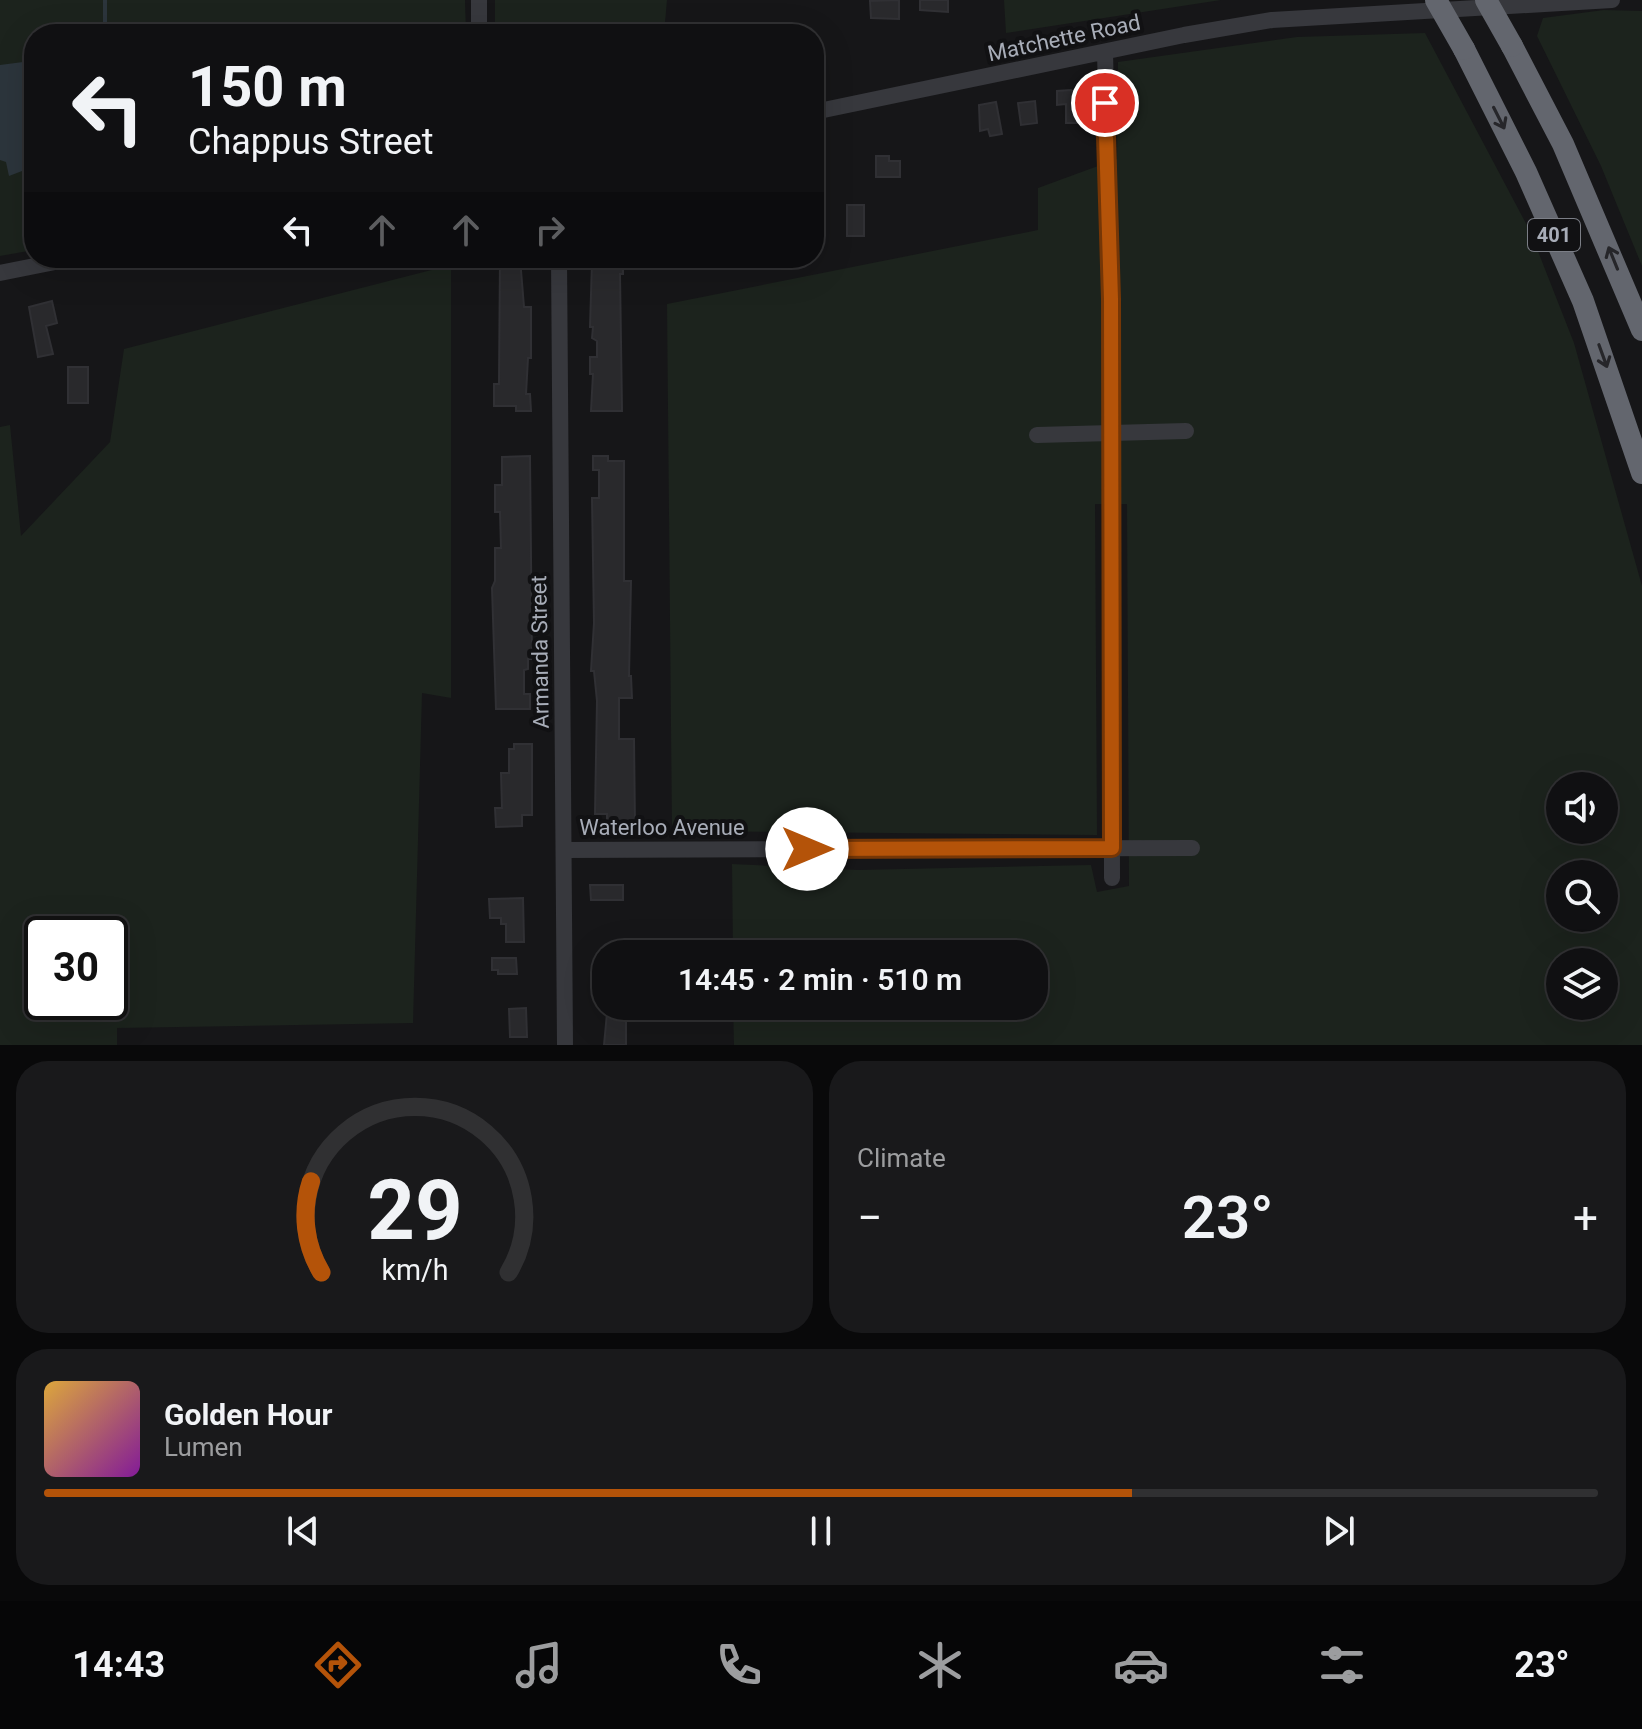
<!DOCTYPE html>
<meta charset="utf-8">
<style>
:root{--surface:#101012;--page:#19191b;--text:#f1f3f6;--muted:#9c9d9f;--line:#303032;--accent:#b45309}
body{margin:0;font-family:Roboto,sans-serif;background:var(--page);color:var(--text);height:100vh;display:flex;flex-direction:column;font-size:30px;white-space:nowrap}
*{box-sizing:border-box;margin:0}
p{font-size:26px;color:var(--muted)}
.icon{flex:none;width:44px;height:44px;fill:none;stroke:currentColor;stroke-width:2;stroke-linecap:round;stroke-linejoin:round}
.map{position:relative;height:1045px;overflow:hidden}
.side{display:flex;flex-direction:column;gap:16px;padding:16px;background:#09090a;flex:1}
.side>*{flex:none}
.hud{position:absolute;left:24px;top:24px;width:800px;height:244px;border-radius:32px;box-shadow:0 8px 32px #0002,0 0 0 2px var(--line);background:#101012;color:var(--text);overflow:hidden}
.buttons{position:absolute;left:1546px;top:772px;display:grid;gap:16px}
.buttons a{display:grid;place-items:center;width:72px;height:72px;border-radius:50%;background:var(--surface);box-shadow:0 8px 32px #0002,0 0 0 2px var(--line);font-size:40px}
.speed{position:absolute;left:24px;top:916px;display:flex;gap:16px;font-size:40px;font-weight:700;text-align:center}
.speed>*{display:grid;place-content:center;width:104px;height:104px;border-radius:50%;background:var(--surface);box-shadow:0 8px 32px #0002,0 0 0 2px var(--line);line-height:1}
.speed .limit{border:4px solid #111;border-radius:12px;background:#fff;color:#111}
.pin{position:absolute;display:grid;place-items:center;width:68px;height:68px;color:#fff;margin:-34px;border:4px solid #fff;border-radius:50%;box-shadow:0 2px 8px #0007}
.me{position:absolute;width:88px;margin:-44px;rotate:90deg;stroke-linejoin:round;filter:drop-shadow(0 0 6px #0008)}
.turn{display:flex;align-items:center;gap:28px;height:168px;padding:0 32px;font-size:36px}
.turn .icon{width:104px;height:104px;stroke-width:2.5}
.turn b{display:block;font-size:56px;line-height:68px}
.lanes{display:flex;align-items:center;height:76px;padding:0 32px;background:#0003;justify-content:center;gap:40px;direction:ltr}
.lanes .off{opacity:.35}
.big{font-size:60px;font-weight:600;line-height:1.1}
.side .widget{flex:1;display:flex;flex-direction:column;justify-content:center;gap:12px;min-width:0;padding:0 28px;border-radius:32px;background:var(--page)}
.side .dial{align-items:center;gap:0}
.dial svg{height:208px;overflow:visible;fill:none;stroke:var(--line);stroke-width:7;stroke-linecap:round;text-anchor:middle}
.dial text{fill:var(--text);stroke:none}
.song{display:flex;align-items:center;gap:24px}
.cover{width:96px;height:96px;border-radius:12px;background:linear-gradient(135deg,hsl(40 70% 55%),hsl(290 70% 35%))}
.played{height:8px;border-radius:4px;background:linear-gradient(90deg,var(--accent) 70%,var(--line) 70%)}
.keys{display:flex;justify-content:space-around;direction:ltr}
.heat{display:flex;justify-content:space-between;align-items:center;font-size:44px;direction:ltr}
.side .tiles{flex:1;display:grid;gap:16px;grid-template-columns:1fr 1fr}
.widget:last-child{grid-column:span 2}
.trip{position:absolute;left:592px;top:940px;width:456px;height:80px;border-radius:32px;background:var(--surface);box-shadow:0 8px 32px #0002,0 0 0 2px var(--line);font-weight:600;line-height:80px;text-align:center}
.tabs{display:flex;height:128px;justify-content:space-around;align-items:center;background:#060607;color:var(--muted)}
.tabs .icon{width:56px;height:56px}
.tabs .current{color:var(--accent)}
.tabs b{font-size:36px;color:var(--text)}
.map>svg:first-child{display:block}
</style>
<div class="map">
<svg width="1642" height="1045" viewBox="0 0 1642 1045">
<rect width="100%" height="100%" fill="#161618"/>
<path fill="#1c231d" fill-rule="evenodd" d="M0,0H465L466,34H34V250L0,256Z
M495,0H667L664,34H495Z
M1004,0H1221L1006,33Z
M1604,10L1642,11V266L1601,166L1537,36L1543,18Z
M1425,33L1530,231L1574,343L1642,586V1045H734L733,1006H1034V954H733L732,864L858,870L1091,865L1097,892L1129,886L1127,504H1095L1097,835L672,831L667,304L1038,230V188L1117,159L1118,62L1297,37ZM1560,786H1604V830H1560ZM1560,874H1604V918H1560ZM1560,962H1604V1006H1560Z
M451,265V698L422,693L413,1023L117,1028V1045H0V427L10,425L21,536L110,442L124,349ZM42,934H110V1002H42Z"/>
<path fill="#2c353c" d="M23,62L34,78V112L22,171L9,176L6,162L0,160V65Z"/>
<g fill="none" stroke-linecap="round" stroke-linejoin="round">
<path stroke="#2c353c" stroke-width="4" d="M105,0V34"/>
</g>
<path fill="#29292c" stroke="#303034" stroke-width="2" d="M899,0V19L871,18L870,1Z
M920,0H948V12L920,10Z
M1071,90L1076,95H1084V123H1066V104L1057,105V91Z
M1035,101L1037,123L1021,125L1018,103Z
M996,102L1002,134L990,136L988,129L980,131L979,105Z
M876,156H889V161H900V177H876Z
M847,205H864V236H847Z
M500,258H520L524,307H531V358H528L526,394H530L531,411H516V406H494V384H499Z
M601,258H623V274H620L622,411H591L593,374H590V357H597V341L592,338L593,327H590L592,262H601Z
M52,301L57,323L46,326L53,354L38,357L29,307Z
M68,367H88V403H68Z
M530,456L532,659H528V669L524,670V694H530V709H496L492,588L495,581V548H501L500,512H495V485H502V457Z
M593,456H608V461H624V581H631L629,676H631L632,698H619V739H634L635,827H607V814H595L597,701L594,671H591L594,623L592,498H599V470H593Z
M514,744H532V815H522V826L496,827L495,808H502L501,773H509V749H514Z
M590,885H623V900H591Z
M523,898L524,942H506V924H501V918H490L489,899Z
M492,958H516L517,974H498V970H492Z
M526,1008L527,1037H510L509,1009Z
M626,1012V1045H604L607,1013Z"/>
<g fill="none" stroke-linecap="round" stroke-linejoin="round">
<path stroke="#37383d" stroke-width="16" d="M479,0V34
M1105,52L1111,299L1112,878
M814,112L1184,35L1272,20L1612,0
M559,258L565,1045
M0,273L75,258
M1037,435L1186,431
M564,850L1192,848"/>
<path stroke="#63666e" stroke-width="22" d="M1512,46L1563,144L1642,330
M1464,49L1526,172L1583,301L1642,473"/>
<path stroke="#63666e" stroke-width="22" d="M1436,0L1464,49
M1486,0L1512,46"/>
</g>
<defs><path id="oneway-shaft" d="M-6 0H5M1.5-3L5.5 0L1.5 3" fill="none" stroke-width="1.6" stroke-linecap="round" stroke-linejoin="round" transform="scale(2)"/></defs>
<g stroke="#26262a">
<use href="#oneway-shaft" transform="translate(1499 118) rotate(63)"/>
<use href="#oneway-shaft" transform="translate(1613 258) rotate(-112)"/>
<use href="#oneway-shaft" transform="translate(1603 356) rotate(70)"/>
</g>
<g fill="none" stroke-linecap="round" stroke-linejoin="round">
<g stroke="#753606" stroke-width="20">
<path id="route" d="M807,849L1112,848L1111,299L1105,103"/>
</g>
<use href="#route" stroke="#b45309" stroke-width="14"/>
</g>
<g text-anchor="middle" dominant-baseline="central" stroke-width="8" stroke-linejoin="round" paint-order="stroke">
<rect fill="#111113" stroke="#7b7e86" stroke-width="2" x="1528" y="219" width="52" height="32" rx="6"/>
<g font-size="20" font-weight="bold" fill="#a8adb8">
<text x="1554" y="235">401</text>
</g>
<g font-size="22" fill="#a8adb8" stroke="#111113">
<text transform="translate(1064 38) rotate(-12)">Matchette Road</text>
<text transform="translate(540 652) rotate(-91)">Armanda Street</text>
<text x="662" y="827">Waterloo Avenue</text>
</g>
</g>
</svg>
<div class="buttons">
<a><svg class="icon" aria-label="sound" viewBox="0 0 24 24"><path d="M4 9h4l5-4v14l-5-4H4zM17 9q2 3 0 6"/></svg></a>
<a><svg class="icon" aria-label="search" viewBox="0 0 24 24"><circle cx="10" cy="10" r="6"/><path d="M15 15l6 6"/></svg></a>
<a><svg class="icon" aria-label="layers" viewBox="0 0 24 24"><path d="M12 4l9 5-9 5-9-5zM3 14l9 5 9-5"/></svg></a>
</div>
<div class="speed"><div class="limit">30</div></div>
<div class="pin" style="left:1105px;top:103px;background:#d93025"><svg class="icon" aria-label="arrive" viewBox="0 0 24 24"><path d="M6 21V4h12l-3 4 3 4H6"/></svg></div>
<svg class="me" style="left:807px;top:849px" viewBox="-20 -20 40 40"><circle r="19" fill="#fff"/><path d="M0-13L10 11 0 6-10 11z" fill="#b45309"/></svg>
<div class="trip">14:45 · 2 min · 510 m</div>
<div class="hud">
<div class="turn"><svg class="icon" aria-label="left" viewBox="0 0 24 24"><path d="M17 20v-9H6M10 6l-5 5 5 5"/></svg><div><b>150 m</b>Chappus Street</div></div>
<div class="lanes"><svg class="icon" aria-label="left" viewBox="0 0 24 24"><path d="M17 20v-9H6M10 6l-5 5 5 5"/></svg><svg class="icon off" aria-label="ahead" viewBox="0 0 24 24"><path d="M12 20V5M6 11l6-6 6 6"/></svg><svg class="icon off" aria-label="ahead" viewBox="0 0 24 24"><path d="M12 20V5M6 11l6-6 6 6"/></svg><svg class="icon off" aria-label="right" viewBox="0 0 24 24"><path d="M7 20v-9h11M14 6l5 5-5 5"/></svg></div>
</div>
</div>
<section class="side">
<div class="tiles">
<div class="widget dial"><svg viewBox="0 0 100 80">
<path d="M14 69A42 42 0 1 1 86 69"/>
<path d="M14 69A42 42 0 0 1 10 34" stroke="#b45309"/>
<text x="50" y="56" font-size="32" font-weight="700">29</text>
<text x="50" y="72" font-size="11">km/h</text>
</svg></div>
<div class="widget"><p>Climate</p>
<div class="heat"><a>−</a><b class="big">23°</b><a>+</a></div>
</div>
<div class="widget">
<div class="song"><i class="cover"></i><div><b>Golden Hour</b><p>Lumen</p></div></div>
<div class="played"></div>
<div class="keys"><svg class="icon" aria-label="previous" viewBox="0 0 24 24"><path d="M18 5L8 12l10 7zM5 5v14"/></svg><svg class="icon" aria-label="pause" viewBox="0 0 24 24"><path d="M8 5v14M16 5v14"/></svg><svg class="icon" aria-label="next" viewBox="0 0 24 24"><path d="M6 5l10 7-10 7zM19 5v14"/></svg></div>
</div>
</div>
</section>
<nav class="tabs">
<b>14:43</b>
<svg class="icon current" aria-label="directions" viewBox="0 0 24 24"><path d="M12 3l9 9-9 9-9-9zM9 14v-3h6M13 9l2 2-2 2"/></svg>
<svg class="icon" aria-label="music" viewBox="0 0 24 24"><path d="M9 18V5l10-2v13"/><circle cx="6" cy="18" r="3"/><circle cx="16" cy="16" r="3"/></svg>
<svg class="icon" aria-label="phone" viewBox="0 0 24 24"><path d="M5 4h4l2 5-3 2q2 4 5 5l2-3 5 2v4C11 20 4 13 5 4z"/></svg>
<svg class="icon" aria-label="climate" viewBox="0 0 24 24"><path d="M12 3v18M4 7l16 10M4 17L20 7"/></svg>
<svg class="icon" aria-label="car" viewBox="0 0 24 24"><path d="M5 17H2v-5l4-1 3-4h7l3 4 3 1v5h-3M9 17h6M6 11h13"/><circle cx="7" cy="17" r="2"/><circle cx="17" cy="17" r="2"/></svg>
<svg class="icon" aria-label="filters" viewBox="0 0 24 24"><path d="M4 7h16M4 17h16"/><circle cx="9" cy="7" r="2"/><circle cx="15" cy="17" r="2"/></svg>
<b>23°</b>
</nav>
